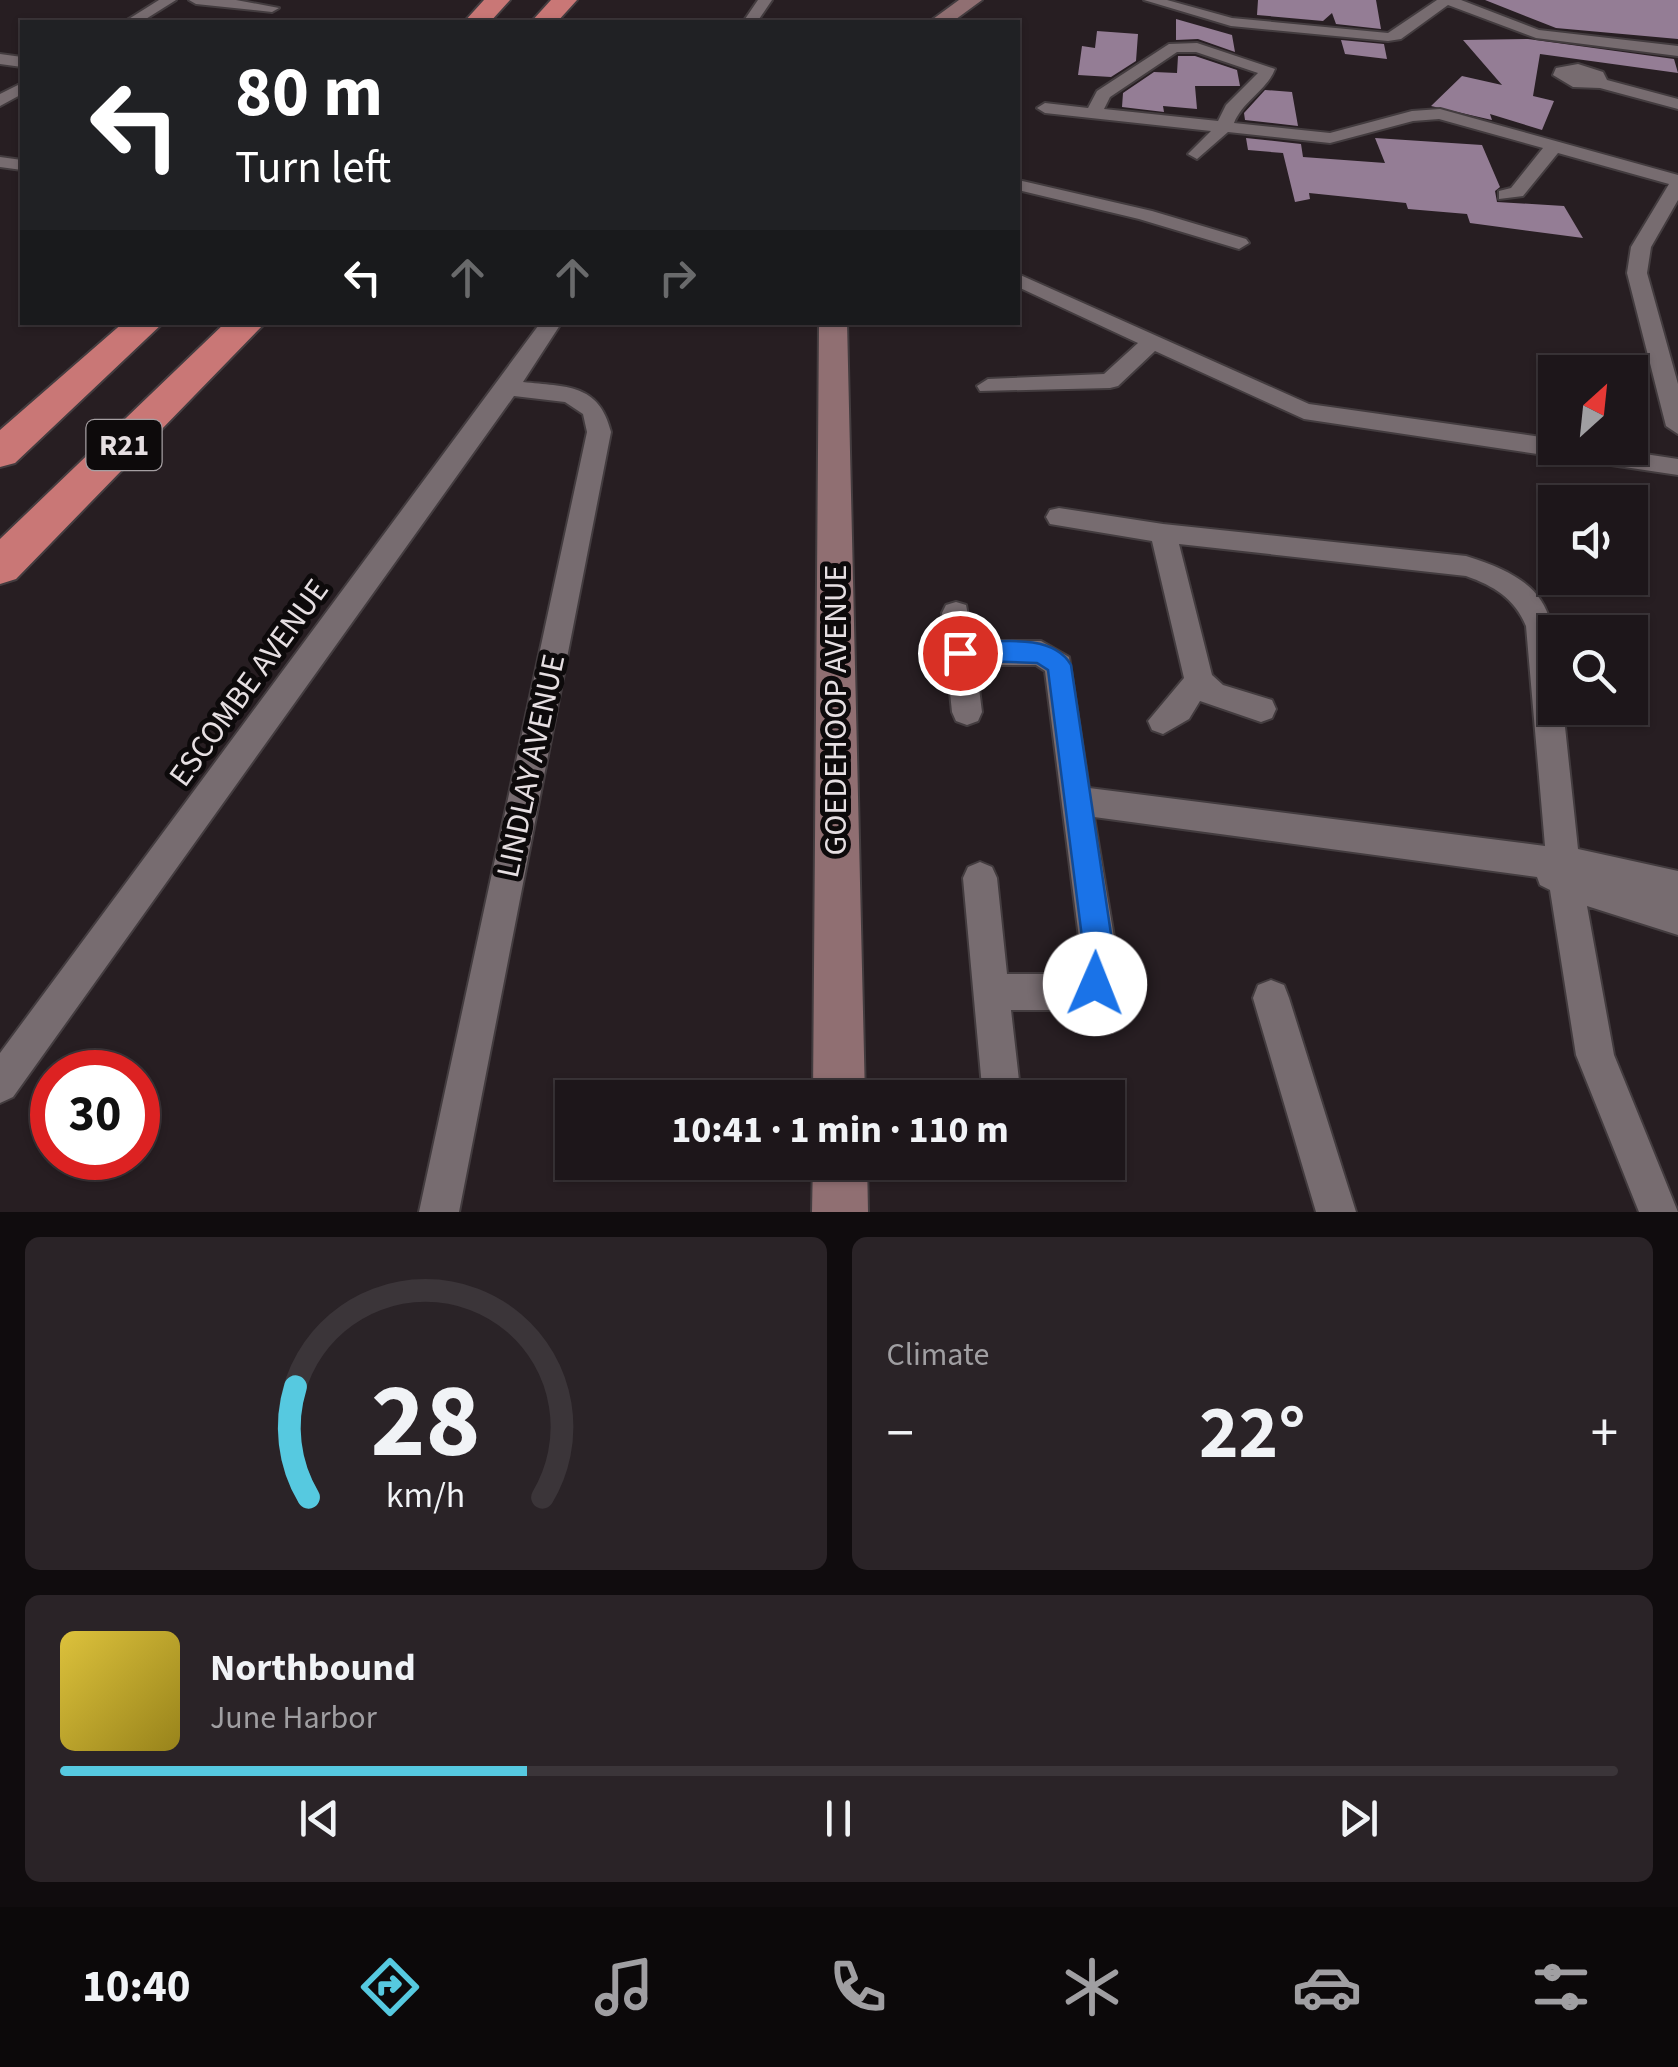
<!DOCTYPE html>
<meta charset="utf-8">
<style>
:root{--surface:#1d161a;--page:#2a2327;--text:#f1f3f6;--muted:#a09fa2;--line:#3b3539;--accent:#56c9e0}
body{margin:0;font-family:"Source Sans 3",sans-serif;background:var(--page);color:var(--text);height:100vh;display:flex;flex-direction:column;font-size:38px;white-space:nowrap}
*{box-sizing:border-box;margin:0}
p{font-size:32px;color:var(--muted)}
.icon{flex:none;width:55px;height:55px;fill:none;stroke:currentColor;stroke-width:2;stroke-linecap:round;stroke-linejoin:round}
.map{position:relative;height:1212px;overflow:hidden}
.side{display:flex;flex-direction:column;gap:25px;padding:25px;background:#100c0e;flex:1}
.side>*{flex:none}
.top-card{position:absolute;left:20px;top:20px;width:1000px;height:305px;border-radius:0px;box-shadow:0 2px 8px #0004,0 0 0 2px var(--line);background:#202124;color:#fff;overflow:hidden}
.needle{width:65px;rotate:27deg}
.buttons{position:absolute;left:1538px;top:355px;display:grid;gap:20px}
.buttons a{display:grid;place-items:center;width:110px;height:110px;border-radius:0px;background:var(--surface);box-shadow:0 2px 8px #0004,0 0 0 2px var(--line);font-size:50px}
.speed{position:absolute;left:30px;top:1050px;display:flex;gap:20px;font-size:50px;font-weight:700;text-align:center}
.speed>*{display:grid;place-content:center;width:130px;height:130px;border-radius:50%;background:var(--surface);box-shadow:0 2px 8px #0004,0 0 0 2px var(--line);line-height:1}
.speed .limit{border:15px solid #d22;background:#fff;color:#111}
.pin{position:absolute;display:grid;place-items:center;width:85px;height:85px;color:#fff;margin:-42px;border:5px solid #fff;border-radius:50%;box-shadow:0 2px 10px #0007}
.me{position:absolute;width:110px;margin:-55px;rotate:1deg;stroke-linejoin:round;filter:drop-shadow(0 0 8px #0008)}
.turn{display:flex;align-items:center;gap:35px;height:210px;padding:0 50px;font-size:45px}
.turn .icon{width:130px;height:130px;stroke-width:2.5}
.turn b{display:block;font-size:70px;line-height:85px}
.lanes{display:flex;align-items:center;height:95px;padding:0 50px;background:#0003;justify-content:center;gap:50px;direction:ltr}
.lanes .off{opacity:.35}
.big{font-size:75px;font-weight:700;line-height:1.1}
.side .widget{flex:1;display:flex;flex-direction:column;justify-content:center;gap:15px;min-width:0;padding:0 35px;border-radius:15px;background:var(--page)}
.side .dial{align-items:center;gap:0}
.dial svg{height:260px;overflow:visible;fill:none;stroke:var(--line);stroke-width:7;stroke-linecap:round;text-anchor:middle}
.dial text{fill:var(--text);stroke:none}
.song{display:flex;align-items:center;gap:30px}
.cover{width:120px;height:120px;border-radius:15px;background:linear-gradient(135deg,hsl(50 70% 55%),hsl(50 70% 35%))}
.played{height:10px;border-radius:5px;background:linear-gradient(90deg,var(--accent) 30%,var(--line) 30%)}
.keys{display:flex;justify-content:space-around;direction:ltr}
.heat{display:flex;justify-content:space-between;align-items:center;font-size:55px;direction:ltr}
.side .tiles{flex:1;display:grid;gap:25px;grid-template-columns:1fr 1fr}
.widget:last-child{grid-column:span 2}
.trip{position:absolute;left:555px;top:1080px;width:570px;height:100px;border-radius:0px;background:var(--surface);box-shadow:0 2px 8px #0004,0 0 0 2px var(--line);font-weight:700;line-height:100px;text-align:center}
.dock{display:flex;height:160px;justify-content:space-around;align-items:center;background:#0c090a;color:var(--muted)}
.dock .icon{width:70px;height:70px}
.dock .selected{color:var(--accent)}
.dock b{font-size:45px;color:var(--text)}
.map>svg:first-child{display:block}
</style>
<div class="map">
<svg width="1678" height="1212" viewBox="0 0 1678 1212">
<rect width="100%" height="100%" fill="#271e22"/>
<path fill="#947d95" d="M1258,0H1376L1381,29L1336,24L1332,13L1323,21L1257,15Z
M1485,0H1678V39L1556,28Z
M1176,19L1232,35L1235,52L1198,39L1176,40Z
M1097,31L1138,34L1136,61L1111,77L1078,75L1082,46L1095,48Z
M1528,39L1674,59L1678,73L1540,54L1533,96L1554,101L1542,130L1490,114L1492,120L1431,106L1462,76L1502,85L1463,40Z
M1341,40L1384,44L1387,59L1345,54Z
M1178,56H1195L1237,70L1240,86H1195L1197,109L1163,106L1164,112L1122,107L1123,93L1154,72L1177,73Z
M1265,90L1292,92L1298,126L1245,120L1244,113Z
M1246,138L1301,144L1303,157L1385,163L1375,138L1482,145L1500,187L1495,191L1497,202L1564,206L1583,238L1470,223L1467,214L1408,209L1406,203L1309,193L1310,199L1295,202L1283,153L1248,150Z"/>
<g fill="none" stroke-linecap="round" stroke-linejoin="round">
<g stroke="#433c3f" stroke-width="4">
<path id="street" d="M159,0H176L141,22H124Z
M189,0H236L279,8L272,12L196,4Z
M758,0H772L757,22H743Z
M1144,0H1167L1232,18L1388,33L1437,0H1461L1539,30L1678,46V56L1536,38L1448,5L1401,39L1388,41L1231,26Z
M1197,43L1275,69C1267,90 1243,101 1234,123L1330,133L1412,111L1440,109L1678,175V200L1651,247L1647,273L1678,384V434L1666,426L1627,273L1631,247L1669,184L1558,153L1523,196L1499,199V191L1511,188L1543,148L1439,119L1413,121L1330,143L1228,132L1197,159L1188,154L1211,131L1045,113L1037,108L1045,103L1088,108L1097,91L1169,44ZM1177,52H1196L1258,73L1226,105L1218,121L1104,109L1110,97Z
M0,54L22,57V67L0,64Z
M1578,64L1603,72L1607,80L1678,99V109L1600,88L1573,87L1553,75L1556,68Z
M22,83V94L0,106V94Z
M0,157L22,160V170L0,167Z
M1018,180L1152,211L1246,239L1249,243L1239,249L1139,219L1018,190Z
M1018,274L1309,404L1555,439V448H1605L1678,459V475L1304,419L1155,351L1118,386L1110,388L980,391L977,386L988,379L1104,374L1138,343L1018,287Z
M541,322H562L523,382C566,387 599,383 611,432L459,1212H419L587,432L583,414L565,402L514,396L13,1097L0,1103V1053Z
M1059,508L1163,524L1466,556C1561,585 1555,620 1555,708H1563L1578,849L1678,871V935L1587,906L1614,1055L1678,1212H1639L1576,1055L1550,890L1540,885L1537,877L1094,817L1118,961L1108,997L1075,1010H1011L1021,1098H983L963,878L968,867L980,862L992,867L997,878L1007,974H1075L1080,972L1082,961L1045,671L1036,665H976L982,712L978,721L967,725L956,721L952,712L942,613L946,605L956,602L966,605L973,641H1041L1069,657L1089,788L1545,846L1526,626C1514,598 1494,586 1466,576L1179,544L1212,675L1223,685L1272,700L1276,709L1272,718L1261,722L1200,701L1189,719L1163,734L1152,730L1148,721L1184,678L1152,541L1050,524L1046,517L1050,510Z
M1271,980L1284,985L1289,998L1356,1212H1316L1253,998L1258,985Z"/>
</g>
<g stroke="#433c3f" stroke-width="4">
<path id="secondary" d="M959,0H982L952,22H929Z
M819,322H847L865,1098H813Z
M813,1162H867L868,1212H812Z"/>
</g>
<g stroke="#433c3f" stroke-width="4">
<path id="highway" d="M484,0H510L490,22H464Z
M551,0H577L557,22H531Z
M124,322H164L15,463L0,467V430Z
M226,322H266L16,579L0,584V539Z"/>
</g>
<use href="#street" fill="#776c70" fill-rule="evenodd"/>
<use href="#secondary" fill="#906f72" fill-rule="evenodd"/>
<use href="#highway" fill="#c97776" fill-rule="evenodd"/>
</g>
<path fill="#1a73e8" stroke="#114b97" stroke-width="2.5" d="M960,643C993,643 1052,631 1071,665L1115,961L1105,994L1095,999L1084,994L1080,984L1085,961L1048,670L1037,663L952,660L948,653L952,646Z"/>
<g text-anchor="middle" dominant-baseline="central" stroke-width="10" stroke-linejoin="round" paint-order="stroke">
<rect fill="#0d0a0b" stroke="#a59fa2" stroke-width="2.5" x="86.5" y="420" width="75" height="50" rx="8"/>
<g font-size="30" font-weight="bold" fill="#e6dfe2">
<text x="124" y="445">R21</text>
</g>
<g font-size="32" fill="#e6dfe2" stroke="#0d0a0b">
<text transform="translate(249 683) rotate(-54)">ESCOMBE AVENUE</text>
<text transform="translate(836 710) rotate(-90)">GOEDEHOOP AVENUE</text>
<text transform="translate(531 766) rotate(-78)">LINDLAY AVENUE</text>
</g>
</g>
</svg>
<div class="buttons">
<a><svg class="needle" viewBox="-14 -14 28 28"><path d="M0-13l5 13h-10z" fill="#e53935"/><path d="M0 13l5-13h-10z" fill="#a09fa2"/></svg></a>
<a><svg class="icon" aria-label="sound" viewBox="0 0 24 24"><path d="M4 9h4l5-4v14l-5-4H4zM17 9q2 3 0 6"/></svg></a>
<a><svg class="icon" aria-label="search" viewBox="0 0 24 24"><circle cx="10" cy="10" r="6"/><path d="M15 15l6 6"/></svg></a>
</div>
<div class="speed"><div class="limit">30</div></div>
<div class="pin" style="left:960px;top:653px;background:#d93025"><svg class="icon" aria-label="arrive" viewBox="0 0 24 24"><path d="M6 21V4h12l-3 4 3 4H6"/></svg></div>
<svg class="me" style="left:1095px;top:984px" viewBox="-20 -20 40 40"><circle r="19" fill="#fff"/><path d="M0-13L10 11 0 6-10 11z" fill="#1a73e8"/></svg>
<div class="trip">10:41 · 1 min · 110 m</div>
<div class="top-card">
<div class="turn"><svg class="icon" aria-label="left" viewBox="0 0 24 24"><path d="M17 20v-9H6M10 6l-5 5 5 5"/></svg><div><b>80 m</b>Turn left</div></div>
<div class="lanes"><svg class="icon" aria-label="left" viewBox="0 0 24 24"><path d="M17 20v-9H6M10 6l-5 5 5 5"/></svg><svg class="icon off" aria-label="ahead" viewBox="0 0 24 24"><path d="M12 20V5M6 11l6-6 6 6"/></svg><svg class="icon off" aria-label="ahead" viewBox="0 0 24 24"><path d="M12 20V5M6 11l6-6 6 6"/></svg><svg class="icon off" aria-label="right" viewBox="0 0 24 24"><path d="M7 20v-9h11M14 6l5 5-5 5"/></svg></div>
</div>
</div>
<section class="side">
<div class="tiles">
<div class="widget dial"><svg viewBox="0 0 100 80">
<path d="M14 69A42 42 0 1 1 86 69"/>
<path d="M14 69A42 42 0 0 1 10 35" stroke="#56c9e0"/>
<text x="50" y="56" font-size="32" font-weight="700">28</text>
<text x="50" y="72" font-size="11">km/h</text>
</svg></div>
<div class="widget"><p>Climate</p>
<div class="heat"><a>−</a><b class="big">22°</b><a>+</a></div>
</div>
<div class="widget">
<div class="song"><i class="cover"></i><div><b>Northbound</b><p>June Harbor</p></div></div>
<div class="played"></div>
<div class="keys"><svg class="icon" aria-label="previous" viewBox="0 0 24 24"><path d="M18 5L8 12l10 7zM5 5v14"/></svg><svg class="icon" aria-label="pause" viewBox="0 0 24 24"><path d="M8 5v14M16 5v14"/></svg><svg class="icon" aria-label="next" viewBox="0 0 24 24"><path d="M6 5l10 7-10 7zM19 5v14"/></svg></div>
</div>
</div>
</section>
<nav class="dock">
<b>10:40</b>
<svg class="icon selected" aria-label="directions" viewBox="0 0 24 24"><path d="M12 3l9 9-9 9-9-9zM9 14v-3h6M13 9l2 2-2 2"/></svg>
<svg class="icon" aria-label="music" viewBox="0 0 24 24"><path d="M9 18V5l10-2v13"/><circle cx="6" cy="18" r="3"/><circle cx="16" cy="16" r="3"/></svg>
<svg class="icon" aria-label="phone" viewBox="0 0 24 24"><path d="M5 4h4l2 5-3 2q2 4 5 5l2-3 5 2v4C11 20 4 13 5 4z"/></svg>
<svg class="icon" aria-label="climate" viewBox="0 0 24 24"><path d="M12 3v18M4 7l16 10M4 17L20 7"/></svg>
<svg class="icon" aria-label="car" viewBox="0 0 24 24"><path d="M5 17H2v-5l4-1 3-4h7l3 4 3 1v5h-3M9 17h6M6 11h13"/><circle cx="7" cy="17" r="2"/><circle cx="17" cy="17" r="2"/></svg>
<svg class="icon" aria-label="filters" viewBox="0 0 24 24"><path d="M4 7h16M4 17h16"/><circle cx="9" cy="7" r="2"/><circle cx="15" cy="17" r="2"/></svg>
</nav>
